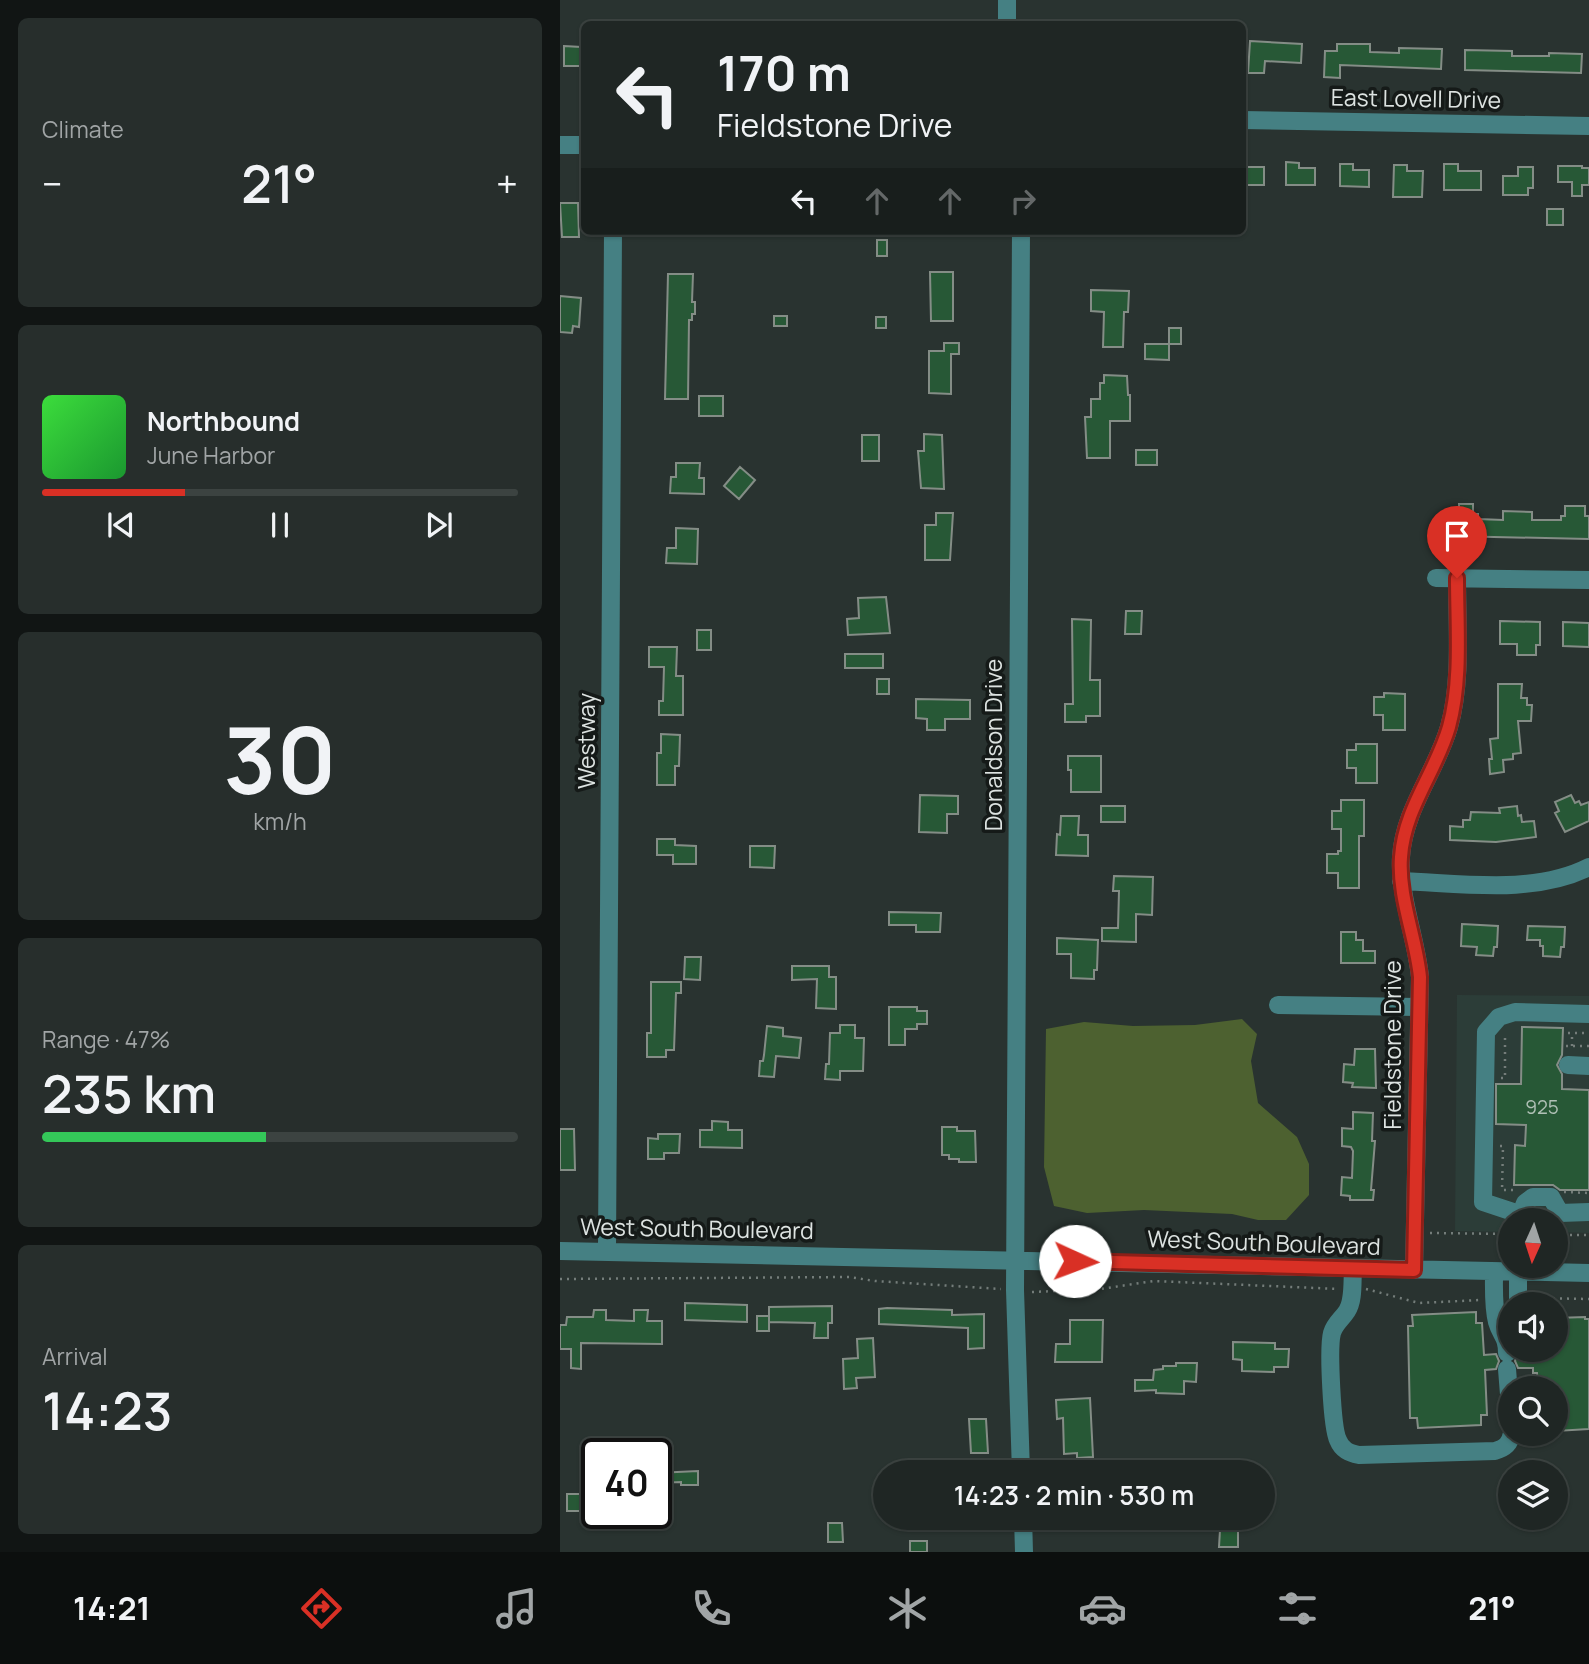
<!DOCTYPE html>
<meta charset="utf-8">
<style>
:root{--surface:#1f2624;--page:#272e2c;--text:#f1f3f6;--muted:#a1a5a6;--line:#3c4341;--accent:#d93025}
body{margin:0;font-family:Manrope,sans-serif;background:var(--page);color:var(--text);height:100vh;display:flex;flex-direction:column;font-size:26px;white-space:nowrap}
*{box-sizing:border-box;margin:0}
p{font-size:23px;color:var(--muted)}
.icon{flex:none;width:38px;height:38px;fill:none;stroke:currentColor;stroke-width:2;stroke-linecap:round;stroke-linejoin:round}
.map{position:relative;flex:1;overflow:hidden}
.panel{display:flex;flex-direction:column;gap:18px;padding:18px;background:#111514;width:560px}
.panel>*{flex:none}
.banner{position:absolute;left:21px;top:21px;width:665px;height:214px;border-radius:10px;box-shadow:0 2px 5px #0004,0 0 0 2px var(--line);background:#1f2624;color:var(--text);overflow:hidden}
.needle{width:46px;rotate:183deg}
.tools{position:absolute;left:938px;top:1208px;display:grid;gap:14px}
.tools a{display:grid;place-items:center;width:70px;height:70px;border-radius:50%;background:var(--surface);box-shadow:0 2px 5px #0004,0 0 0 2px var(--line);font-size:35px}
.speed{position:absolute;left:21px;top:1438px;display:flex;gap:14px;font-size:35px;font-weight:700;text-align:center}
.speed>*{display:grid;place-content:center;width:91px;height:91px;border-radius:50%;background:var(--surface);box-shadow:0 2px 5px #0004,0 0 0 2px var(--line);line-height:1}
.speed .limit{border:4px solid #111;border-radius:10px;background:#fff;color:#111}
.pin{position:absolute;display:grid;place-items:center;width:60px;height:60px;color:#fff;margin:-72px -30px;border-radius:50% 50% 50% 0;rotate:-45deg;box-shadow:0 0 7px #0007}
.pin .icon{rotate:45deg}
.me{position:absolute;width:77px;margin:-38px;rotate:92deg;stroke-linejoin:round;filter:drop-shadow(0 0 5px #0008)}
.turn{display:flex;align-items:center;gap:24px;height:147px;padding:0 21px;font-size:32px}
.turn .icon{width:91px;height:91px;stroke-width:2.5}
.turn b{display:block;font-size:49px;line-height:60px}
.lanes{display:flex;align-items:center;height:66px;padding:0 21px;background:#0003;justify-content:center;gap:35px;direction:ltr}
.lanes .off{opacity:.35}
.big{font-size:52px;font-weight:600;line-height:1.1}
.panel .card{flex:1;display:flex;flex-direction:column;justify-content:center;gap:10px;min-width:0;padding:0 24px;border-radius:10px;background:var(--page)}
.panel .dial{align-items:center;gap:0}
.dial b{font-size:91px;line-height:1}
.song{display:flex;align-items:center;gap:21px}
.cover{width:84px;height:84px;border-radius:10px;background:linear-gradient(135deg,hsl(120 70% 55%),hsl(130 70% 35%))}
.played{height:7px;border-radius:4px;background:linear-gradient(90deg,var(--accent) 30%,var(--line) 30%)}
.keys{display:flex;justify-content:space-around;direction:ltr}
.heat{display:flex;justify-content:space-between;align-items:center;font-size:38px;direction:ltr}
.charge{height:10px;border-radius:5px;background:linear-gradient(90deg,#34c759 47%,var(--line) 0)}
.trip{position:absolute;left:313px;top:1460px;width:402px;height:70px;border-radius:35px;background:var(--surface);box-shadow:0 2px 5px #0004,0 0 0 2px var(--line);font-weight:600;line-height:70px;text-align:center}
.tab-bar{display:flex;height:112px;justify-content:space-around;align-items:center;background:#0c0f0e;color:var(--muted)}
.tab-bar .icon{width:49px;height:49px}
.tab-bar .selected{color:var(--accent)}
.tab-bar b{font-size:32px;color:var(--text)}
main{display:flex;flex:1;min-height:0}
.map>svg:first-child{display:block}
</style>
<main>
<section class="panel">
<div class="card"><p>Climate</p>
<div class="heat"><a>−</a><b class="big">21°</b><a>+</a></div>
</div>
<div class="card">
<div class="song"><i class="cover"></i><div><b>Northbound</b><p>June Harbor</p></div></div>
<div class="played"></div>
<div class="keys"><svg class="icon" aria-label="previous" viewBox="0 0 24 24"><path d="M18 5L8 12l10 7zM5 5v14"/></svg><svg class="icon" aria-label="pause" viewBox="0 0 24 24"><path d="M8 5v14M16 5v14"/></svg><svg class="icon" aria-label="next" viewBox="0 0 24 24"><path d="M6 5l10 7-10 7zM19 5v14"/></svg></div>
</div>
<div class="card dial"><b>30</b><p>km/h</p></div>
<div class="card"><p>Range · 47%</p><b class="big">235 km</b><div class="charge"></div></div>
<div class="card"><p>Arrival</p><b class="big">14:23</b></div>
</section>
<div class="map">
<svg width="1029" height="1552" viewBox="0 0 1029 1552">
<rect width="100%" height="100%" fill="#293330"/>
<path fill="#2c3d38" d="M897,995L1029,996V1233L996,1232V1220H950V1232L895,1231Z"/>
<path fill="#4d6130" d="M682,1019L697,1034L691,1061L698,1103L737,1137L749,1164V1195L726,1220H698L672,1214L584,1210L527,1213L494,1206L484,1167L486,1029L524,1022L573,1026L635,1025Z"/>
<path fill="#275836" stroke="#848d86" stroke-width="2" d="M690,41L742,44L741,63L705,61L704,73H688Z
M777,44H810V52L839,53V48L882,49L881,69L780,65V78L764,77L765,51H777Z
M4,46L21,47V66H4Z
M905,50L952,51V56H989V53L1022,54L1021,73L905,70Z
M726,162L739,163V168H755V185H726Z
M780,164H793V170H809V187L780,186Z
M884,164H898V171H921V190H884Z
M834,165H847V171H863L862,197H833Z
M998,166H1022V168H1029V185H1022V196H1012V182H998Z
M682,167H704V185H682Z
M958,167H973V188H968V195H943V176H958Z
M0,203H18L19,237H2Z
M987,209H1003V225H987Z
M317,240H327V256H317Z
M370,272H393V321H371Z
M108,274H133L132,302H135V314H132V320H129L128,399H105Z
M531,290L569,291L568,312H564L563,347H543L544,312L531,311Z
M0,296L21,298L19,327L13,326L12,333L0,332Z
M214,316H227V326H214Z
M316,317H326V328H316Z
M609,328H621V344H609Z
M384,343H399V354H391V394L369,393V351H384Z
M585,344H609V360L585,359Z
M544,375L567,376L568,395H570V421H550V458H527L525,417H531V399H540V383H544Z
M139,396H163V416H139Z
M364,434L382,435L384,489L361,488L358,451H364Z
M302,435H319V461H302Z
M576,450H597V465H576Z
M116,463H140L139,478H144V494L110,493L111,477H116Z
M180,467L195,480L179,499L164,486Z
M899,504H913V514H918V519L943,520V511L972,512V520H1001V516H1005V506H1025V516H1029V539L891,536V513L899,514Z
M376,513H393L390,560H365V525H376Z
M116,528L138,529L137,564L106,563L107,548H116Z
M326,597L330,633L288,635L287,619L299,618L298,598Z
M566,611H582L581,634H565Z
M512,619L531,620L530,680H540V716H526V722H505V704H513Z
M940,621L980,622V645H976V655H957V644H940Z
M1003,622L1029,623V647L1003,646Z
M137,630H151V650H137Z
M89,647H117L116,676H123V715H99V701H103L104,667H89Z
M285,654H323V668H285Z
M317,679H329V694H317Z
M938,684H962L961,698H967V705H972L971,721H958L961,753L953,754V759L943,760L944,772L930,774L929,759H932L930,739L938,738Z
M824,693L845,694V730H823V715H814V697H824Z
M356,699L410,700V719H385V730H367V719L356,718Z
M101,734L120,735L119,766H115V785H97V753H101Z
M796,744H817V783H796V768H787V750H796Z
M508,756H541V792H511V770H508Z
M360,795L398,796V814H387V833L359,832Z
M1011,795L1015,803L1019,801L1021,805L1029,802V821L1005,832L995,813L999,811L995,802Z
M781,800H804V836H799V888H778V873H767V854H778V851H781V829H772V811H781Z
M541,806H565V822H541Z
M957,806L958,816L961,815L962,822L974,821L976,837L936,842L890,840V826L903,827V820H910L911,812L940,813L939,808Z
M501,816H519L518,835H528V856L496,855L497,834L500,835Z
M97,839H115V845L136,846V864H113V855H97Z
M190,846H215L214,868L190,867Z
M554,876L593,877L592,915L576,914V942L542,941V928H558L559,891H553Z
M329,912L381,913L380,932H356V925H329Z
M902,924L938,926L937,947H934L933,956L916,955L917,947L901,946Z
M968,926L1005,927L1004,947H1001L1000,957L983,956V946H980V940H967Z
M781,932H796V940H803V951H815V963H781Z
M497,938L538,940L537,970H534V979L511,978V954H497Z
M125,957H141L140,980L124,979Z
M232,966H269V977H276V1009L256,1008L257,979L232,980Z
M91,982H121V993H116L114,1050H106V1057H87V1033H91Z
M329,1007H357V1011H367V1024H357V1029H345V1045H329Z
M280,1025H295V1038H304L303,1071H280V1080L265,1079L266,1064H269L270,1033H280Z
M207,1026L223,1028V1036L241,1038L239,1058L216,1056L214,1077L199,1076L200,1061H203L204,1055Z
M962,1027L1003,1028L1002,1055L997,1065L1002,1074V1089L1029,1090V1190H1000L993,1185H954L955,1145L965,1146L966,1125L936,1124V1084H961Z
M795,1049H815L816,1088L792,1087L793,1083L783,1082L784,1064L794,1065Z
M793,1112L813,1113L812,1141H815L811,1190H814L813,1200H790V1196L781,1195L782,1177L792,1178L793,1151L791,1147L782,1146V1128L793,1129Z
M152,1121L168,1122V1130H182V1148L140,1147V1130H152Z
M382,1127H397V1131H415L416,1162H399V1159H389V1155H382Z
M0,1129H14L15,1170H0Z
M98,1134H120L119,1153H104V1159H88V1138L98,1139Z
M125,1303L187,1305V1322L125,1320Z
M272,1306V1323H268V1338H254L255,1323L209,1322V1307Z
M327,1308L392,1310V1315L424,1314V1348L408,1349V1328L319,1324V1309Z
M34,1310H46V1320L74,1321V1310H88L87,1321H102V1344L21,1343V1369L11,1368V1349H0V1325H6L7,1317H33Z
M916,1312V1323H922L924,1355L936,1354L939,1361L936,1369L925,1370L927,1415H921V1425L858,1428L857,1418H850L848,1326H853L852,1315Z
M197,1316H209V1331H197Z
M1025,1317V1319H1029V1429L996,1431V1388H978L977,1373H973V1368H958L955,1361L958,1353H972V1349H996V1318Z
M510,1320H543L542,1362H495L496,1344H510Z
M313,1338L315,1377L296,1378L297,1388L284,1389L283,1359L298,1358L297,1339Z
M673,1342L715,1343V1349H729L728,1367H714V1372L682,1371V1360L673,1359Z
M616,1363H637L636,1382L624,1381V1394L596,1393V1390L575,1391V1380H593L594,1370L603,1369V1366H616Z
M530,1398L533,1457L517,1458V1453L504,1454L503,1418L497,1419L496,1400Z
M409,1419H426L428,1453H411Z
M46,1442L47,1454H34L33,1443Z
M138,1471V1485H121V1482L96,1483V1473Z
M7,1494H25V1511H7Z
M505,1517H522V1530H505Z
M268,1523H282L283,1542H268Z
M660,1530H678V1547H659Z
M350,1541H367V1552H350Z"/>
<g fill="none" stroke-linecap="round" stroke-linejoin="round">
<path stroke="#747d7a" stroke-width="2.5" stroke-dasharray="2 5" stroke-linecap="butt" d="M1008,1033H1029
M1006,1046H1029
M1012,1046V1033
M941,1078H945V1036
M940,1146H943L942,1190H955
M1004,1192L1029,1193
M870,1233L950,1234
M996,1235H1029
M0,1279L289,1277L315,1281L441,1289
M806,1289L859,1303L920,1300
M472,1292L540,1289L594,1281L779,1289
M972,1298L1029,1299"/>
<path stroke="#458083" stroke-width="18" d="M447,24V0
M682,120L1029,126
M0,145H24
M461,231L455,1290L461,1472
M876,578L1029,580
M841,881C901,883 974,895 1029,867
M718,1005L859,1007
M1029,1014L955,1012L939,1017L926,1032L923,1202L971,1218H991L1000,1213L1029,1212
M1008,1065L1029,1066
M961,1213L965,1203L973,1197H991L1000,1213
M0,1251L1029,1273
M47,1251L53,231
M793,1269C792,1282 794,1300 787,1311C782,1319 775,1323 772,1333C768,1348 772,1428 778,1440C782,1450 789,1453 799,1455L935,1451C945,1448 950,1444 952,1433
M854,1270L860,977C856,937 839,897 841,857C844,809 876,772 889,727C902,682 897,625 897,578
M934,1272C934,1289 933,1306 937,1322C941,1336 947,1336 947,1353
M958,1304V1272
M947,1369L950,1407
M463,1517L464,1552"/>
</g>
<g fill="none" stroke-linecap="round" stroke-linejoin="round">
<g stroke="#8d1f18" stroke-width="18">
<path id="route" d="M515,1261L854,1270L860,977C856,937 838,897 841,857C844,809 876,772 889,727C902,680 897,627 897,578"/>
</g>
<use href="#route" stroke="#d93025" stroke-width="12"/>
</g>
<g text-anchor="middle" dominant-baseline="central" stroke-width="7" stroke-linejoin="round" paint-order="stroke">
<g font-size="19" fill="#b0c0b6">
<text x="982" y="1107">925</text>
</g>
<g font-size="23" fill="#dde3e1" stroke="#151a18">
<text transform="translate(856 98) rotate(1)">East Lovell Drive</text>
<text transform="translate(26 741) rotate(-90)">Westway</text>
<text transform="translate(433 745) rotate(-90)">Donaldson Drive</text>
<text transform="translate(832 1045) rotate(-90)">Fieldstone Drive</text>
<text transform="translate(137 1228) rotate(1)">West South Boulevard</text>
<text transform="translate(704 1242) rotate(2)">West South Boulevard</text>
</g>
</g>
</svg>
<div class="tools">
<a><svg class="needle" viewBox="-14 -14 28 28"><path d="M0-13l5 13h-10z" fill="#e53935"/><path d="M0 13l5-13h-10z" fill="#a1a5a6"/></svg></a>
<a><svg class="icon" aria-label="sound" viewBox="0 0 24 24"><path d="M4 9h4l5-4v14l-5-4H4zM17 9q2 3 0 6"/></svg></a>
<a><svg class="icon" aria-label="search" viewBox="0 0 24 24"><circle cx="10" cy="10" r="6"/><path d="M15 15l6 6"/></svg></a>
<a><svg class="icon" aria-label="layers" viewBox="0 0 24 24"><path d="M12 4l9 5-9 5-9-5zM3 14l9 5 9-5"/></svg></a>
</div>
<div class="speed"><div class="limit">40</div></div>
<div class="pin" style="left:897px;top:578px;background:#d93025"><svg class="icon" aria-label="arrive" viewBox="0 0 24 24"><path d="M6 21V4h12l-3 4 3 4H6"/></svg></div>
<svg class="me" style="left:515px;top:1261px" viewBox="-20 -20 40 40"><circle r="19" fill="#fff"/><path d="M0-13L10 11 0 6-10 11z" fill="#d93025"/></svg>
<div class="trip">14:23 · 2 min · 530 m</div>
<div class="banner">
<div class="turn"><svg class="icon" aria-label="left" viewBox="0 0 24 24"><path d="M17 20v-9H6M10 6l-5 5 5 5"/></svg><div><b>170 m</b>Fieldstone Drive</div></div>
<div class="lanes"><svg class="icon" aria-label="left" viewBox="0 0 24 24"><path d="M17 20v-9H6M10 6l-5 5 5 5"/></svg><svg class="icon off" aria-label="ahead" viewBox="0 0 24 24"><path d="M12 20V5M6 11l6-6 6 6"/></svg><svg class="icon off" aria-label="ahead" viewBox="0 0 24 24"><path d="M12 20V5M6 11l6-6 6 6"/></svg><svg class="icon off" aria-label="right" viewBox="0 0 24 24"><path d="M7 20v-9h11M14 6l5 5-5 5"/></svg></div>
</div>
</div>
</main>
<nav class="tab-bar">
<b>14:21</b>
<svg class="icon selected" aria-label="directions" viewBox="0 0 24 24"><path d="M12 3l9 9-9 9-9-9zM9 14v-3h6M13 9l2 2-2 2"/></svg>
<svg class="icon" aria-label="music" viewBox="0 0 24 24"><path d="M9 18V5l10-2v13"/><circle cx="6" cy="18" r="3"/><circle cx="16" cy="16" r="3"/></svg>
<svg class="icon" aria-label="phone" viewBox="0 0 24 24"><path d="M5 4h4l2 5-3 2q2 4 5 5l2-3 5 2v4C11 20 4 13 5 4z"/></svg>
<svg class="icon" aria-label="climate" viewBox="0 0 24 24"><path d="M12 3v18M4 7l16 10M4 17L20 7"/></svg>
<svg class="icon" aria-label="car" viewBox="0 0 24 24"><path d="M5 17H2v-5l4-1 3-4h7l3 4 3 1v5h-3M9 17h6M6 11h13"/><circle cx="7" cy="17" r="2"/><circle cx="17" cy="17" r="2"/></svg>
<svg class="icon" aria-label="filters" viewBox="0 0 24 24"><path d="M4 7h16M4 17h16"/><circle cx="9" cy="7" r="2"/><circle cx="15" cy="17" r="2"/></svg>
<b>21°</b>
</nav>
